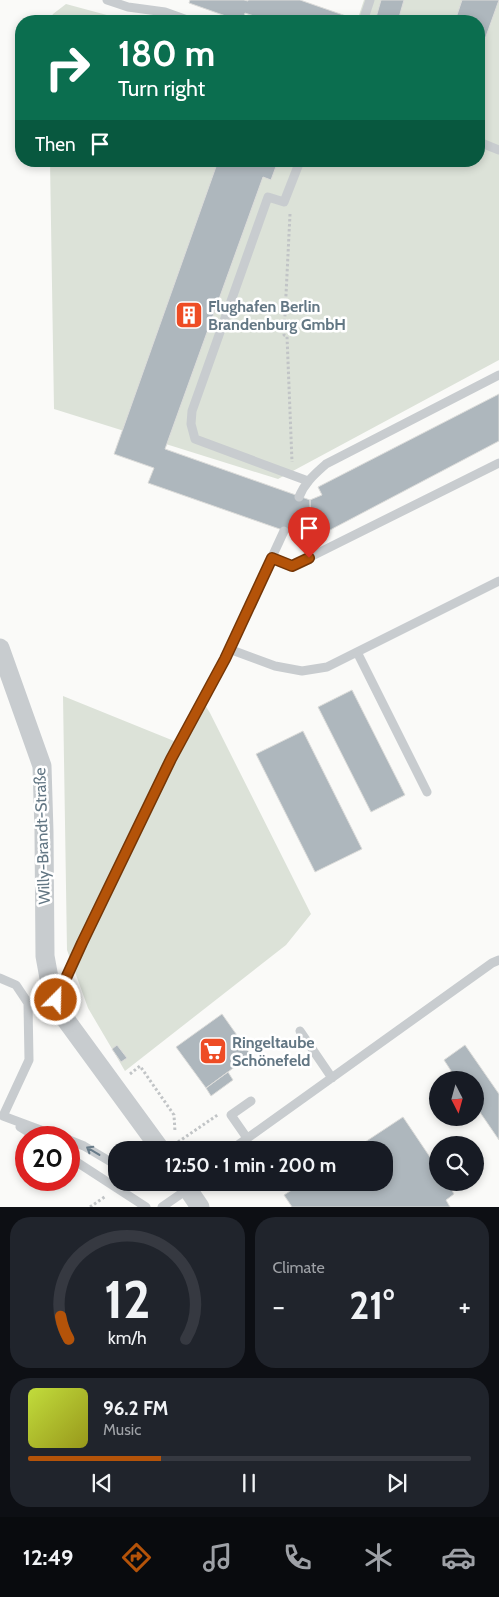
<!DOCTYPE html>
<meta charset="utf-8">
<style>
:root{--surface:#171b24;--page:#20242c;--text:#f1f3f6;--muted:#9ea1a6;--line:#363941;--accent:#b45309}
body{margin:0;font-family:Cabin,sans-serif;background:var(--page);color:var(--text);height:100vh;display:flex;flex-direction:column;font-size:19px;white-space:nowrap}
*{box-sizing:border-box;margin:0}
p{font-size:16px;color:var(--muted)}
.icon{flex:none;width:28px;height:28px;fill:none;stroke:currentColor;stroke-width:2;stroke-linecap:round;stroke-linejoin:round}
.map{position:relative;height:1207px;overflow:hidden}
.sheet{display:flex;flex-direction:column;gap:10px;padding:10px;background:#0d0f14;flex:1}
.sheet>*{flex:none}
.hud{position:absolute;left:15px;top:15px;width:470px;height:152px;border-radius:20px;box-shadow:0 2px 8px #0003;background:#0b6e4f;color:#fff;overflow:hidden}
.needle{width:32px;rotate:174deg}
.buttons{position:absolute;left:429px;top:1071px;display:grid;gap:10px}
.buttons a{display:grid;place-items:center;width:55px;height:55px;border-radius:50%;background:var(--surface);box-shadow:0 2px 8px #0003;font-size:25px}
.speed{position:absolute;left:15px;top:1126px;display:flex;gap:10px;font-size:25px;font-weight:700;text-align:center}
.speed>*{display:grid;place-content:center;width:65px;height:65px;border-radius:50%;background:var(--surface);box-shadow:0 2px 8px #0003;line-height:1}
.speed .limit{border:8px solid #d22;background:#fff;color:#111}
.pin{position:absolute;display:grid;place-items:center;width:42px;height:42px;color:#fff;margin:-51px -21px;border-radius:50% 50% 50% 0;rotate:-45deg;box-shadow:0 0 5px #0007}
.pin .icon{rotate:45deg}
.me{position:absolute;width:55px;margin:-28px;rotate:23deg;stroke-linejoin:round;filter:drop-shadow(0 0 4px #0008)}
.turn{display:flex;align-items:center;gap:18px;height:105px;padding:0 20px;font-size:22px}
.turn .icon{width:65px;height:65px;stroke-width:2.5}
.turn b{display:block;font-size:35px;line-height:42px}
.then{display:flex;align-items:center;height:48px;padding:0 20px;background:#0003;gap:10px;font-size:19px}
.big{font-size:38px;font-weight:800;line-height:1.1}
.sheet .widget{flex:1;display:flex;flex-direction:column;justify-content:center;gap:8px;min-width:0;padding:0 18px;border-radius:20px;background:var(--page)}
.sheet .dial{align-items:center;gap:0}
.dial svg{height:130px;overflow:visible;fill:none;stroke:var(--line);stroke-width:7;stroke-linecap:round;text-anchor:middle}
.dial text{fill:var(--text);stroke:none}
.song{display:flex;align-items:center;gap:15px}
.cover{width:60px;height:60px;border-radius:8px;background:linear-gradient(135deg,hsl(70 70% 55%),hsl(60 70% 35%))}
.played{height:5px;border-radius:2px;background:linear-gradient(90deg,var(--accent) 30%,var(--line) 30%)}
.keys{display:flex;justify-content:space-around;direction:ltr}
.heat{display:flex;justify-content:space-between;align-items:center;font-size:28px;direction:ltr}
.sheet .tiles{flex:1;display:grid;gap:10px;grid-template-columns:1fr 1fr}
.widget:last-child{grid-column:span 2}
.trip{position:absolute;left:108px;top:1141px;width:285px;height:50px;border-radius:20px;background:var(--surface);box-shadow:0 2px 8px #0003;font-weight:800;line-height:50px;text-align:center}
.menu{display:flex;height:80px;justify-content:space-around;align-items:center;background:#090b0e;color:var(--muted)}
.menu .icon{width:35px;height:35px}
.menu .active{color:var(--accent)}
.menu b{font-size:22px;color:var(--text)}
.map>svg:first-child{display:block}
</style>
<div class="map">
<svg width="499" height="1207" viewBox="0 0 499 1207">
<rect width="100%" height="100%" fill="#fafaf8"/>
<path fill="#dce2d8" d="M364,0H499V360L278,479L54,409L50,161H479V21H357Z
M66,4L129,21H49L53,14Z
M63,696L179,743L202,700L210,713L311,914L286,945L125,1071L88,1008L67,950Z"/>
<path fill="#aeb7bd" stroke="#dcdcda" d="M190,0H244L248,1V0H300L349,17L347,21H269L245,13L242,21H240L189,3Z
M381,0H404L398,21H375Z
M462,0H499L479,56V21H455Z
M218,161H278L271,180L263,177L165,449L310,500L311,540L148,483L154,468L114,454Z
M499,394V441L311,540L310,500L322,495L318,487Z
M352,690L405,795L371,812L318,707Z
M303,731L362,849L315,872L256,754Z
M222,1014L251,1055L206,1088L176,1047Z
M117,1045L127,1058L121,1062L112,1049Z
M465,1045L499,1094V1140L475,1105V1080H457L444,1060Z
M228,1072L233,1080L211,1096L206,1088Z
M403,1117L438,1169V1182H447L454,1194L446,1200L450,1207H292L284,1195L304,1182H384V1150H353Z"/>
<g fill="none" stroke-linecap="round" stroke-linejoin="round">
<path stroke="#c1c4c6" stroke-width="3" stroke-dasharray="2.5 2.5" stroke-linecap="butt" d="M290,214L284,335L287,336L292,462
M130,1074L140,1066L174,1115L175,1132
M178,1142L219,1114
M90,1207L106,1196"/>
<path stroke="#c8cccf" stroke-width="9" d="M107,0L128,7L165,12L190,21
M363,21L370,0
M479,142L499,150
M300,161L284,202L268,197L192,411L191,424L195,439L308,481
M299,497C305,482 315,474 326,464L499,375
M272,558L292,566L499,463
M229,649L275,666L302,671L327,667L499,581
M357,652L427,792
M0,978L16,985L28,1003L29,1060L3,1116
M58,996L179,743L225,659L284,531
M300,1031L332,1078
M3,1116L62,1138
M20,1127L38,1138
M247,1138L231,1115L251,1101
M69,1140L84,1146L116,1165
M231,1150L492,963L499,960
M69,1157L146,1207
M162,1207L188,1189"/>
<path stroke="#c8cccf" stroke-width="19" d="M0,648L42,766L44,832L45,956L49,978L63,1016L161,1150
M183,1182L200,1207"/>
</g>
<defs><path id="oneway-shaft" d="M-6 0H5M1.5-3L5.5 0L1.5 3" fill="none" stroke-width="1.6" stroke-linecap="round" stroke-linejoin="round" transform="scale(1.25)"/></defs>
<use stroke="#687b88" href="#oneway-shaft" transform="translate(93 1151) rotate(-149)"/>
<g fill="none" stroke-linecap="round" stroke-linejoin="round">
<g stroke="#753606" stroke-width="12">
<path id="route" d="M56,1000L82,943L171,759L225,659L272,558L292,566L309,558"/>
</g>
<use href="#route" stroke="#b45309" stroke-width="9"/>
</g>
<defs>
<g id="building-square" transform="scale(1.4375)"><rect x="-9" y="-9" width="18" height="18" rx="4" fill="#ee4c24" stroke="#fff"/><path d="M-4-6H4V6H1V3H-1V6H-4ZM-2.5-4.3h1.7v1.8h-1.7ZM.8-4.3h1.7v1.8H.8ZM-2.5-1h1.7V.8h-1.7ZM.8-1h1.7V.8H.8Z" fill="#fff"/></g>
<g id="supermarket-square" transform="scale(1.4375)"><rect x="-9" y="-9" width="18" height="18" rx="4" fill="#ee4c24" stroke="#fff"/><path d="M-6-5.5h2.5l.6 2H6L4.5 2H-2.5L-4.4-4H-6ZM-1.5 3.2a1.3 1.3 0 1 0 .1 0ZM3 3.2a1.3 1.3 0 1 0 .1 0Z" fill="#fff"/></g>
</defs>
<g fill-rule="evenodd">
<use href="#building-square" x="189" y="315"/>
<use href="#supermarket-square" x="213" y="1051"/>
</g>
<g text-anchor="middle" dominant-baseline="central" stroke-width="5" stroke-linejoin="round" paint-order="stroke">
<g font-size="16" font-weight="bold" fill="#637784" stroke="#fff" text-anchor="start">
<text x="208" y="306">Flughafen Berlin<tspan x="208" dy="18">Brandenburg GmbH</tspan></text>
<text x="232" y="1042">Ringeltaube<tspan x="232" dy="18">Schönefeld</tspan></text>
</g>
<g font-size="16" fill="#637784" stroke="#fff">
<text transform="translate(42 836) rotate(-92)">Willy-Brandt-Straße</text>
</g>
</g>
</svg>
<div class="buttons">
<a><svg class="needle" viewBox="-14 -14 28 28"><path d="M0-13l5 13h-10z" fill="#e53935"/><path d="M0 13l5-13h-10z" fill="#9ea1a6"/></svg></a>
<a><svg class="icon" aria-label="search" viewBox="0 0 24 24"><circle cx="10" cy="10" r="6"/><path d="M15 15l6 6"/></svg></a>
</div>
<div class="speed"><div class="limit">20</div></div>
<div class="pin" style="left:309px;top:558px;background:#d93025"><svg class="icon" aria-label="arrive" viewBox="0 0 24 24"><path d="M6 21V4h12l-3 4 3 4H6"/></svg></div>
<svg class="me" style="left:56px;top:1000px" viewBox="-20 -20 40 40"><circle r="17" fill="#b45309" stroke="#fff" stroke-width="3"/><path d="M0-11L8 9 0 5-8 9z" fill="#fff"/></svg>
<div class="trip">12:50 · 1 min · 200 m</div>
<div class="hud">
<div class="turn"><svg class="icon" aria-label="right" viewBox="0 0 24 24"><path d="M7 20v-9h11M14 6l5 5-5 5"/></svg><div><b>180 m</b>Turn right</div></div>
<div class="then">Then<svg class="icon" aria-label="arrive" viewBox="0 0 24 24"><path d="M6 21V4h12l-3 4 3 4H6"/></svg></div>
</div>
</div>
<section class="sheet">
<div class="tiles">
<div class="widget dial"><svg viewBox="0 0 100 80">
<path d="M14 69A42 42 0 1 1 86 69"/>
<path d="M14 69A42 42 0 0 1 9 55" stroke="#b45309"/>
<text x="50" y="56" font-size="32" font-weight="700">12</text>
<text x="50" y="72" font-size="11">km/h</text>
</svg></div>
<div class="widget"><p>Climate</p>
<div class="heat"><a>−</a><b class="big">21°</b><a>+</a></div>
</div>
<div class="widget">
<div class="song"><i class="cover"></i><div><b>96.2 FM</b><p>Music</p></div></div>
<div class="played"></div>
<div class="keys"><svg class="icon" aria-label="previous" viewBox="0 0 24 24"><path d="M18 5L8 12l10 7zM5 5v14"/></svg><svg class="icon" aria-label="pause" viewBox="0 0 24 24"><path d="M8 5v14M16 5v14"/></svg><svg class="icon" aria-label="next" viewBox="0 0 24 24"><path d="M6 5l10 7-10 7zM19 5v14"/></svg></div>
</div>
</div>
</section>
<nav class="menu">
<b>12:49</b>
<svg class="icon active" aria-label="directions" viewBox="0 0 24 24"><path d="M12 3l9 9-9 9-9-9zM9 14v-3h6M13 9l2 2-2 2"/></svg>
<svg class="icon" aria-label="music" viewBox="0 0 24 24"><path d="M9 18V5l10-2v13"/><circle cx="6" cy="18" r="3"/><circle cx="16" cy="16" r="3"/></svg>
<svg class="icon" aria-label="phone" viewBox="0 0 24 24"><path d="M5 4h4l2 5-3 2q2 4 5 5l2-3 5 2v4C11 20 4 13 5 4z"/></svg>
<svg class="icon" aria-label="climate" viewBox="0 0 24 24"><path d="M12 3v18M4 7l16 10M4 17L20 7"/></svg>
<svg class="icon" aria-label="car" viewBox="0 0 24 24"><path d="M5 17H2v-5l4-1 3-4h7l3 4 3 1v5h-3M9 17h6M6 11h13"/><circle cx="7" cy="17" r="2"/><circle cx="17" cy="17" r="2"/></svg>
</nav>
